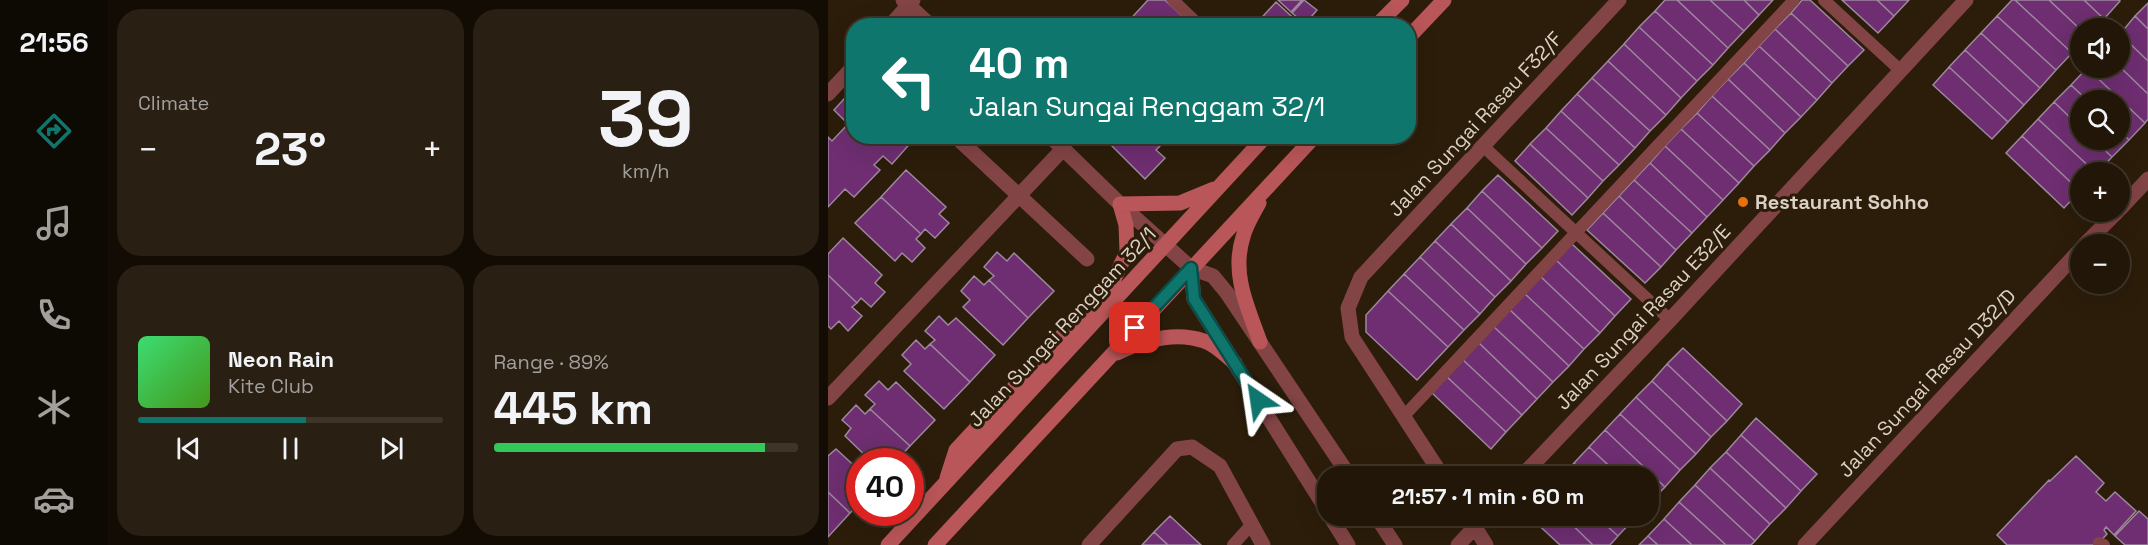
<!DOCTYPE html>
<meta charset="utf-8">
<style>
:root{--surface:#211608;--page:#291f12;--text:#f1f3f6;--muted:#a29f9c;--line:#3e3529;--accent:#0f766e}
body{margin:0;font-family:"Space Grotesk",sans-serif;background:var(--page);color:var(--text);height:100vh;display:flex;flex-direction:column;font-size:22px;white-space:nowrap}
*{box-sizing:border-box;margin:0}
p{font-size:20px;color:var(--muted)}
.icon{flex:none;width:33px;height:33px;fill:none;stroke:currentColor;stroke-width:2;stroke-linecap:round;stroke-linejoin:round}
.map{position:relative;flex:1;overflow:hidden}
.sheet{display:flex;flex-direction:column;gap:9px;padding:9px;background:#120c04;width:720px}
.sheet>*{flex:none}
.banner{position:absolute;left:18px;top:18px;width:570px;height:126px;border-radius:24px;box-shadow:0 6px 24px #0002,0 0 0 2px var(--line);background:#0f766e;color:#fff;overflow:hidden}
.controls{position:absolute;left:1242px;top:18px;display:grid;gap:12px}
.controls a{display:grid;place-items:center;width:60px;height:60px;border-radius:50%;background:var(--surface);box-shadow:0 6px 24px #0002,0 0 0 2px var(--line);font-size:30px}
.speed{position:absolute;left:18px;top:448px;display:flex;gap:12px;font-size:30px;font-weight:700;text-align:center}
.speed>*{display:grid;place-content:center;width:78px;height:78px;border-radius:50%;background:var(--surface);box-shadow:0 6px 24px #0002,0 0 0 2px var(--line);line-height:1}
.speed .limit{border:9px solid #d22;background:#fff;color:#111}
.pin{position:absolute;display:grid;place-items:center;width:51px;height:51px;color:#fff;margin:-26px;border-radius:12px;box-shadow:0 3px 9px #0006}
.me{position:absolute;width:66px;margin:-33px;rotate:328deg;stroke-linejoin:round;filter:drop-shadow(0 0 4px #0008)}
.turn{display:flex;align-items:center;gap:21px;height:126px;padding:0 24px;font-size:27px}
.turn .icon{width:78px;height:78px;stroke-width:2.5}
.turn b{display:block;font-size:42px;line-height:51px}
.big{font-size:45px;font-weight:600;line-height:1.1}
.sheet .tile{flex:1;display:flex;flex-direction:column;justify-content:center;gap:9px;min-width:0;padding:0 21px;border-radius:24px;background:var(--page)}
.sheet .dial{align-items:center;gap:0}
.dial b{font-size:78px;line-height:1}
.song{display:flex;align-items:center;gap:18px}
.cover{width:72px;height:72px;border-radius:9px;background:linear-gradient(135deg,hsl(140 70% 55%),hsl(100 70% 35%))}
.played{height:6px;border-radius:3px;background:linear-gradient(90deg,var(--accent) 55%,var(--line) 55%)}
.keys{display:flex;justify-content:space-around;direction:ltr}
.heat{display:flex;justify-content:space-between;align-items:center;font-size:33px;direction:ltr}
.charge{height:9px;border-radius:4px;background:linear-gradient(90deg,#34c759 89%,var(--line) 0)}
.sheet .tiles{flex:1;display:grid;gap:9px;grid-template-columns:repeat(2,1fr)}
.trip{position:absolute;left:489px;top:466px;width:342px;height:60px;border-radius:24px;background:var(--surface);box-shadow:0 6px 24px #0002,0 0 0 2px var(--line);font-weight:600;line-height:60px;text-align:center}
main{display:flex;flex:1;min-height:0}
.dock{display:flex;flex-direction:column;width:108px;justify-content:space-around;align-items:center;background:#0d0903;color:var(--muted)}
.dock .icon{width:42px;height:42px}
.dock .current{color:var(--accent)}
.dock b{font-size:27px;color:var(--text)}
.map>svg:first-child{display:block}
</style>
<main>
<nav class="dock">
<b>21:56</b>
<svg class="icon current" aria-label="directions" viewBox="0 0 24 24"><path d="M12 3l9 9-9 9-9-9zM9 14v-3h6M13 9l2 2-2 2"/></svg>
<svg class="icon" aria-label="music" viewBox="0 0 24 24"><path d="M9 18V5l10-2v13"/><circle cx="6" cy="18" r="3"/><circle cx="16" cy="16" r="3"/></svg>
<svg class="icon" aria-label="phone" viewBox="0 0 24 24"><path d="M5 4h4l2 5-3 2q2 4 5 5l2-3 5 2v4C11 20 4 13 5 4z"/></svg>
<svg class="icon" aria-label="climate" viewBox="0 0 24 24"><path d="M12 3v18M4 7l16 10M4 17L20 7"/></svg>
<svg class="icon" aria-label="car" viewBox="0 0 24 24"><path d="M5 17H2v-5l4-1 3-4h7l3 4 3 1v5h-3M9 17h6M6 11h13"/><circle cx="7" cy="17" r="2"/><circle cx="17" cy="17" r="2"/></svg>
</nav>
<section class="sheet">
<div class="tiles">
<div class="tile"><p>Climate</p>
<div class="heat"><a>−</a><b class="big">23°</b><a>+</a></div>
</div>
<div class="tile dial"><b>39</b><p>km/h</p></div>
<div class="tile">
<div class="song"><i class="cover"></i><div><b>Neon Rain</b><p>Kite Club</p></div></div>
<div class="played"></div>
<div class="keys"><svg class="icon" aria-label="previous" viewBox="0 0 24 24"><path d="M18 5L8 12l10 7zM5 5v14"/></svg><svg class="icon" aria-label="pause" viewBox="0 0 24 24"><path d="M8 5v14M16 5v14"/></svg><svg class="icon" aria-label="next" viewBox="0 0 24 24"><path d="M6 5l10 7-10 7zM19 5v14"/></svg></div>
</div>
<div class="tile"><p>Range · 89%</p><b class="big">445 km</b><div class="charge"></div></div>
</div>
</section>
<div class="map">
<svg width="1320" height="545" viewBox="0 0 1320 545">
<rect width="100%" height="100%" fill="#2c1d0a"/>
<path fill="#6e2e71" stroke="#9d889d" stroke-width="1.5" d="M320,0H337L356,18L349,26H296Z
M450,0H474L463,12Z
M476,0L489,10L477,24L464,13Z
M837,0H849L900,48L885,65L827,11Z
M849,0H882L916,31L900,48Z
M882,0H916L931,15L916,31Z
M916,0H945L931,15Z
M974,0H982L1036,50L1020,66L963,13Z
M1014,0H1049L1066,16L1050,33Z
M1049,0H1081L1066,16Z
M1184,0H1187L1244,53L1228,70L1169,16Z
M1187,0H1221L1252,29V44L1244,53Z
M1221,0H1256L1276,19L1267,28L1252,29Z
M1256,0H1290L1292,1L1276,19Z
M448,2L474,26H426Z
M1320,3V29L1307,16Z
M827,11L885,65L869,81L811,27Z
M963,13L1020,66L1004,83L947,29Z
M1169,16L1228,70L1212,88L1153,33Z
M1307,16L1320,29V61L1292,34Z
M811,27L869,81L853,98L796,44Z
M947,29L1004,83L989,100L931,46Z
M1153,33L1212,88L1196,105L1137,50Z
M1292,34L1320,61V94L1292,67Z
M796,44L853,98L838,115L780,61Z
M931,46L989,100L973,117L916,63Z
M1137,50L1196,105L1180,122L1121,67Z
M780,61L838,115L822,131L764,78Z
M916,63L973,117L957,133L900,79Z
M1121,67L1180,122L1164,139L1105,85Z
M1292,67L1320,94V119L1317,123L1259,68Z
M1259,68L1317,123L1301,140L1292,131V100H1259L1243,85Z
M764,78L822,131L807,148L749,94Z
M900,79L957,133L942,150L884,96Z
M1243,85L1259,100H1252V127L1226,102Z
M26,88V136H83L86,139L64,164L55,156L46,165L52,170L26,197L17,189L0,207V137L4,141L20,124L6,110Z
M749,94L807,148L791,165L733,111Z
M884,96L942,150L926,166L869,113Z
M1226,102L1252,127V140H1266L1284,157L1270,172H1267L1210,119Z
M733,111L791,165L775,181L718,128Z
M869,113L926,166L911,183L853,129Z
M1210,119L1267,172H1252V191L1194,136Z
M718,128L775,181L760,198L702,144Z
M853,129L911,183L895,200L837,146Z
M1292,131L1301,140L1284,157L1266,140H1292Z
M274,136H314L318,140L321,136H342L328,150L337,158L317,179Z
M1194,136L1252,191L1236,208L1178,153Z
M702,144L760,198L744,215L687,161Z
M837,146L895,200L879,217L822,163Z
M822,163L879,217L864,233L806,180Z
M78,170L118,207L111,214L121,223L107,238L97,229L93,234L53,197Z
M670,175L730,231L714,248L654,191Z
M806,180L864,233L848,250L791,196Z
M654,191L714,248L698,264L639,208Z
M791,196L848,250L833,267L775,213Z
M53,197L93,234L88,239L97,248L84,262L74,253L67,261L27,223Z
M639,208L698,264L683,281L623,224Z
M775,213L833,267L817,283L759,230Z
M623,224L683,281L667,297L607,241Z
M15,238L54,275L47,283L57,292L43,307L33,298L29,303L0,275V254Z
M607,241L667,297L652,314L592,257Z
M743,243L803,299L787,316L728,260Z
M169,252L179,261L186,253L226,291L200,318L161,280L166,276L156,267Z
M592,257L652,314L636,330L576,274Z
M728,260L787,316L772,333L712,276Z
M576,274L636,330L620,347L560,291Z
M0,275L29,303L24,307L34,316L20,331L11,321L3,329L0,326Z
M146,276L156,285L161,280L200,318L175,345L135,307L142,300L133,291Z
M712,276L772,333L756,349L696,293Z
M560,291L620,347L589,380L538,332V315Z
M696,293L756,349L741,366L681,309Z
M681,309L741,366L725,382L665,326Z
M111,316L120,325L128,318L167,355L142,382L102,344L107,340L97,331Z
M665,326L725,382L709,399L650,342Z
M88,340L97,349L102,344L142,382L116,409L76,371L83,364L74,355Z
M650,342L709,399L694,415L634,359Z
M855,348L914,404L899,421L839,364Z
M634,359L694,415L678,432L618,376Z
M839,364L899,421L883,437L824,381Z
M618,376L678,432L663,449L603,392Z
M51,381L60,390L68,382L107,420L82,446L42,409L47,404L37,395Z
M824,381L883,437L868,454L808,397Z
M808,397L868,454L852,470L792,414Z
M28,405L37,414L42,409L82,446L67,462H44L17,436L23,428L14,420Z
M792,414L852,470L837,487L777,430Z
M928,418L989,474L973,491L913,435Z
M777,430L837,487L821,503L820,477H793L761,447Z
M913,435L973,491L958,508L898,452Z
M761,447L793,477H760L746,463Z
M8,449L32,471V504L22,513L0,492V456Z
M898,452L958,508L942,524L882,468Z
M1248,456L1276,483L1268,492L1278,501L1287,492L1308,511L1286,535L1278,527L1276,530L1279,534L1269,545H1179L1169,535L1221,480L1222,481Z
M746,463L760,477H733Z
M882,468L942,524L927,541L867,485Z
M867,485L927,541L923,545H898L851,502Z
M0,492L22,513L0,537Z
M851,502L898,545H864L836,519Z
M1311,511L1320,519V545H1297L1287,536Z
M342,516L373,545H340L326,532Z
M701,516H735L765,545H732Z
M735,516H768L790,536L782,545H765Z
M768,516H801L805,520L790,536Z
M836,519L864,545H830L820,536Z
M326,532L340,545H314Z
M820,536L830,545H811Z"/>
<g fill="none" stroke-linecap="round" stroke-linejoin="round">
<path stroke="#824445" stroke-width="12" d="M345,0L372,26
M996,0L1072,70
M656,147L842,320
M576,416L966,0
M1271,543L1276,545
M405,545L423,525"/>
<path stroke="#824445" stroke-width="15" d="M75,0L103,26
M62,26L85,0
M0,94L26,66
M127,136L259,259
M222,136L292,204L363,268
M1292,209L1320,179
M1257,244L1289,212
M0,398L235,149
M615,477L524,337L520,308L533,277L791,0
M693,477L842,320L1138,0
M640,516L658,545
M261,545L349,449L364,447L392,466L435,545
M630,545L657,516
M977,545L1252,250"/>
<path stroke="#824445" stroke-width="15" d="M500,512L366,299L363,268L385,276L399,293L522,477
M502,516L520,545
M548,516L567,545"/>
<path stroke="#b95659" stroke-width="15" d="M548,26L574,0
M580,38L616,0
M431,203C425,214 418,225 415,237C403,274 420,308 432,342
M289,353C316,340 347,331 376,341C387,344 398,356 407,363
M119,478L128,450L285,281L299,252L298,225L292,204L352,203L386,189
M60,545L438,136
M107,545L487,136"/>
</g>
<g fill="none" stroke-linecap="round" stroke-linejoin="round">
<g stroke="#0a4d48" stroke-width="15">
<path id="route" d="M307,328L363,268L366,299L430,400"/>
</g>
<use href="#route" stroke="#0f766e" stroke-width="10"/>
</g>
<circle fill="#e8710a" stroke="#2c1d0a" stroke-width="2" cx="915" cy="202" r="6"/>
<g text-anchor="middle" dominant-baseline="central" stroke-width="6" stroke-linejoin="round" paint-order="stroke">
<g font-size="20" fill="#dad0c4" stroke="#2c1d0a">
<text transform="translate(647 124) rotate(-47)">Jalan Sungai Rasau F32/F</text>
<text transform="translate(815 317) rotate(-47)">Jalan Sungai Rasau E32/E</text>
<text transform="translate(234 327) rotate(-47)">Jalan Sungai Renggam 32/1</text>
<text transform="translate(1099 383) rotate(-47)">Jalan Sungai Rasau D32/D</text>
</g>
<g font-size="20" font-weight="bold" fill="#dad0c4" stroke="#2c1d0a" text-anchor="start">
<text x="927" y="202">Restaurant Sohho</text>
</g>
</g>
</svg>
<div class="controls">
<a><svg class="icon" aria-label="sound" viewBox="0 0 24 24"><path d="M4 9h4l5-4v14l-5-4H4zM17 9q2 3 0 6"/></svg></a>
<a><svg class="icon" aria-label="search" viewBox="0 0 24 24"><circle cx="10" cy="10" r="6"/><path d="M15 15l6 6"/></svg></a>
<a>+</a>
<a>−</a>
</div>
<div class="speed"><div class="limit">40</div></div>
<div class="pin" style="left:307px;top:328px;background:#d93025"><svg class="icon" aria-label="arrive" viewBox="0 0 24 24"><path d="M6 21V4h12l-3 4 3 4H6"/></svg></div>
<svg class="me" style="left:430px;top:400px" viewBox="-20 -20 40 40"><path d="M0-17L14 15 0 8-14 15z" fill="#0f766e" stroke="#fff" stroke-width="4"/></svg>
<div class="trip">21:57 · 1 min · 60 m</div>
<div class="banner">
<div class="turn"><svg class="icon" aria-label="left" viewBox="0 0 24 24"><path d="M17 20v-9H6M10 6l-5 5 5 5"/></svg><div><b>40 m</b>Jalan Sungai Renggam 32/1</div></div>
</div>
</div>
</main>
